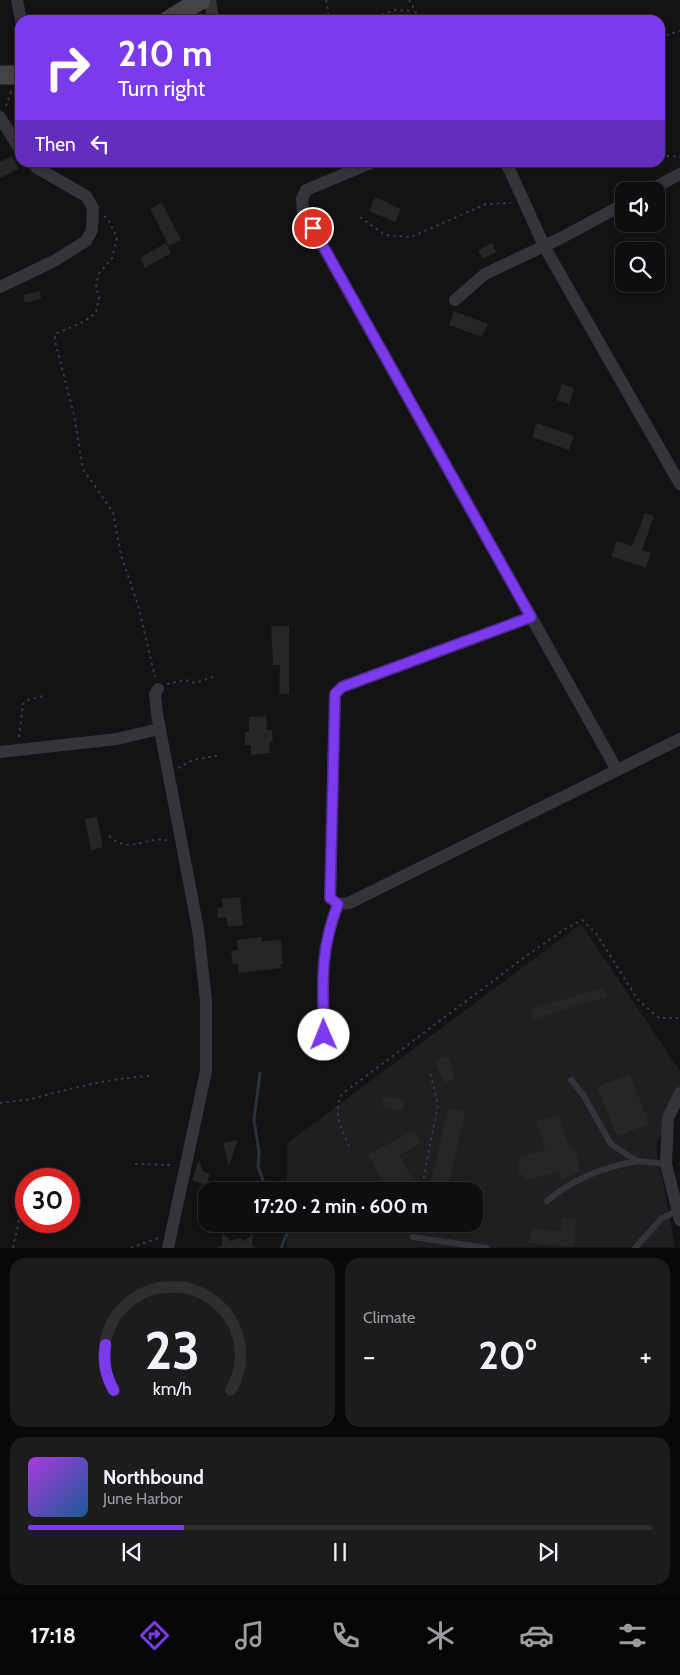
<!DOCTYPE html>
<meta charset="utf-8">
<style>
:root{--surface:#0e0e10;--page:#1c1c1e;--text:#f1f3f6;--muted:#9b9c9f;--line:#2e2e30;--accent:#7c3aed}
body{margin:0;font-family:Cabin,sans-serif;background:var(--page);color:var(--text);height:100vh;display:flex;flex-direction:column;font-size:19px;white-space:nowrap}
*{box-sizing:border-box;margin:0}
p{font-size:16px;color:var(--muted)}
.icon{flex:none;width:28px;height:28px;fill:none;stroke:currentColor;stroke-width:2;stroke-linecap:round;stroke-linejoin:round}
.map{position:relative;height:1248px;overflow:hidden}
.drawer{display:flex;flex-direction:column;gap:10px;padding:10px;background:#080809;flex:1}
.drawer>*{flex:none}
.top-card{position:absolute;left:15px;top:15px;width:650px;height:152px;border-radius:15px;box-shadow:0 2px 8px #0003,0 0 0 1px var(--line);background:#7c3aed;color:#fff;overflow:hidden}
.tools{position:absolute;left:615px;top:182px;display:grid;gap:10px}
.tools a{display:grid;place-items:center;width:50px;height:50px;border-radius:10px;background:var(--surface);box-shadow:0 2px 8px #0003,0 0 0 1px var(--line);font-size:25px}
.speed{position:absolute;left:15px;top:1168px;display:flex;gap:10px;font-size:25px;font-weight:700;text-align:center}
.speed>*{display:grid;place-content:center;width:65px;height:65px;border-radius:50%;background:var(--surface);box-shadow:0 2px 8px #0003,0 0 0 1px var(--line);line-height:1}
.speed .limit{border:8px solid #d22;background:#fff;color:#111}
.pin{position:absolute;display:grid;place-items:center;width:42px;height:42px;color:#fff;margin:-21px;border:2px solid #fff;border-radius:50%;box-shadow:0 1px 5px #0007}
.me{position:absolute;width:55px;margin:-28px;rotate:359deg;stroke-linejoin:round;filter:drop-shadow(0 0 4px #0008)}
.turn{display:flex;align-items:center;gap:18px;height:105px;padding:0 20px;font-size:22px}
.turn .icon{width:65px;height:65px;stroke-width:2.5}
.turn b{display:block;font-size:35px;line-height:42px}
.then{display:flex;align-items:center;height:48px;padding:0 20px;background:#0003;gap:10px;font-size:19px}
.big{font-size:38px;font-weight:700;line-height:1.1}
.drawer .tile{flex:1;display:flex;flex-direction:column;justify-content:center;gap:8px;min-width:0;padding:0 18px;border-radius:15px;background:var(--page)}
.drawer .dial{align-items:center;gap:0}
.dial svg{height:130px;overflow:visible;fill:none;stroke:var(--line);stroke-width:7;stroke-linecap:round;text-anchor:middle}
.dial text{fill:var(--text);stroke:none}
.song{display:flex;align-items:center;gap:15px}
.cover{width:60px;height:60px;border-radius:8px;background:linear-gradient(135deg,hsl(280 70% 55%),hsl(210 70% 35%))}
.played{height:5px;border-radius:2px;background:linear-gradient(90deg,var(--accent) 25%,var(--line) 25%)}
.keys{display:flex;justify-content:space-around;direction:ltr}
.heat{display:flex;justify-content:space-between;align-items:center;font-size:28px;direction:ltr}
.drawer .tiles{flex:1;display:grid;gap:10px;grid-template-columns:1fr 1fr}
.tile:last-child{grid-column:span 2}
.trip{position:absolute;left:198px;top:1182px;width:285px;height:50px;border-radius:15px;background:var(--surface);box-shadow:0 2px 8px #0003,0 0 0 1px var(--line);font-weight:700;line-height:50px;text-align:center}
.tab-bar{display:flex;height:80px;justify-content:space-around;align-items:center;background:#060606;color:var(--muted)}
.tab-bar .icon{width:35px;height:35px}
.tab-bar .on{color:var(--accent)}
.tab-bar b{font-size:22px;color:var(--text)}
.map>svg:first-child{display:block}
</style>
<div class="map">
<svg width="680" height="1248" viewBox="0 0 680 1248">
<rect width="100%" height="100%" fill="#131315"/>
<path fill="#1f1f22" d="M581,924L680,1071V1088L656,1146L675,1247L287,1248V1224H474V1191H287V1143Z"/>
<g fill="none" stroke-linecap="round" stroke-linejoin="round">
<path stroke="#2a3139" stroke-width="3" d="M260,1073L254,1120L259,1152L258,1167L267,1191
M281,1248L287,1233L284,1224"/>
</g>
<path fill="#262629" d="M12,156L19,169L0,178V162Z
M375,197L401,209L395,222L369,211Z
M162,203L181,240L169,246L150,209Z
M166,243L171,253L145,268L140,258Z
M492,243L496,252L483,259L478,250Z
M40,291L41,299L25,303L23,295Z
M454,311L488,324L482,337L449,325Z
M562,384L574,388L569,404L556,400Z
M537,423L574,436L569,450L532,437Z
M645,513L654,516L642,550L651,553L646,568L611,556L617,541L632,546Z
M271,626H289V694H279L280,665H273Z
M266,716L267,730H272L273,742H269L270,753L251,755V745H245V732H249V717Z
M97,817L103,847L91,850L85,819Z
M240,897L243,925L228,927L226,917L218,918L217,908L223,907L222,899Z
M262,937V941L281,940L283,964H280L281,968L239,973L238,964L233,965L231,951L238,950L237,940Z
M604,987L607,997L533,1019L530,1010Z
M443,1057L445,1059L448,1057L455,1077L445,1083L434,1062Z
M630,1074L649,1124L617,1136L597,1087Z
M384,1096L405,1100L402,1111L382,1106Z
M448,1108L465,1112L447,1191L430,1187Z
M559,1115L568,1143L577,1152L580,1172L561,1180L559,1172L554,1175L553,1172L529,1180L518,1172L520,1157L545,1150L537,1122Z
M414,1130L421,1143L399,1155L414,1182L397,1191H359L382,1179L368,1155Z
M238,1140L229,1166L223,1143Z
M199,1160L203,1171L210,1174L206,1185L192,1180Z
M562,1218L576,1219L573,1247L529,1243L531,1228L561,1231Z
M422,1224H438L436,1235L420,1233Z
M222,1233L231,1241L239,1238L244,1241L253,1234L252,1245L256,1248H217L222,1245Z"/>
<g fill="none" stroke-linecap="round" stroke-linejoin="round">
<path stroke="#3a3c41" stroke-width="2" stroke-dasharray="2.5 4" stroke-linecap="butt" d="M326,0L330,20
M409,0L420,20
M363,20L396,10L414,11
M660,37L680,31
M6,106L12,89
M660,155L680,157
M104,216L108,219L117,238L112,258L98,275L96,287L99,297L96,313L83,322L55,334V341L74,415L83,469L113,512L121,555L138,605L155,677
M360,217L385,235L411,237L486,204L511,203
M167,684L185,680L195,683L213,677
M19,737L23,704L30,699L43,696
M178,768L193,760L221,755
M109,836C131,856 147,834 169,841
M0,1103C10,1101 21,1101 31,1099C72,1088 106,1079 149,1076
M349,1146C342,1130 332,1110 342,1094L529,954L565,929L582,920L596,933L638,1000L659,1018H680
M135,1164L173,1165
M421,1191L438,1105L430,1071
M13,1248L19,1221L26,1205
M131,1248L158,1238"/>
<path stroke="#34353a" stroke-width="6" d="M571,1080L584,1096L611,1144L637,1161L666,1164
M547,1201C573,1179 604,1167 637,1161
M413,1237L487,1248
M635,1248L662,1218L678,1211"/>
<path stroke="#34353a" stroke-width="12" d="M17,0L21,20
M210,0L213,20
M0,117L20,150
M373,162L306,190L302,199L303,211L617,770
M506,162L544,246L680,484
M648,191L680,174
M0,287L54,261L86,241L92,230L93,208L86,196L37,168L31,162
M455,300L485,274L561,238L624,204
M531,617L342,687L335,694L330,898L338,904L349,903L680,739
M158,689L155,694L157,714L198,929L206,1000V1071L168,1248
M0,752L117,739L159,729
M324,1035C323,985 319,953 338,904
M680,1093L668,1118L666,1164L680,1220"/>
<path stroke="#42444a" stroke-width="19" d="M168,20L201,0
M0,75H20"/>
</g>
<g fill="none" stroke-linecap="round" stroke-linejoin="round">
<g stroke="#51269a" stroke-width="12">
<path id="route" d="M313,228L531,617L342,687L335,694L330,898L338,904C319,953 323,985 324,1035"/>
</g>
<use href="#route" stroke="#7c3aed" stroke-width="9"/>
</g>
</svg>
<div class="tools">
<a><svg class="icon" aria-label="sound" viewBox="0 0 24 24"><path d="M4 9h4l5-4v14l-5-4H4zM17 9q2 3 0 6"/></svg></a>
<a><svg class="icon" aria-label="search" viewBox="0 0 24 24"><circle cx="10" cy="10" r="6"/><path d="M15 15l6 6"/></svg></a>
</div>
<div class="speed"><div class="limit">30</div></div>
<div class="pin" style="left:313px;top:228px;background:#d93025"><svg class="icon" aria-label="arrive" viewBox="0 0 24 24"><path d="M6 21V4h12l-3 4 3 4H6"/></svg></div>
<svg class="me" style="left:324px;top:1035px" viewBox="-20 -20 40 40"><circle r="19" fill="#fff"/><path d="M0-13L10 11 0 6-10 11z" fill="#7c3aed"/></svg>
<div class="trip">17:20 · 2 min · 600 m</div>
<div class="top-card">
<div class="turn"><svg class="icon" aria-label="right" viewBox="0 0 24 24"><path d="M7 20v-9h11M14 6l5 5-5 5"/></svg><div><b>210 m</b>Turn right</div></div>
<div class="then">Then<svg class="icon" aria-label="left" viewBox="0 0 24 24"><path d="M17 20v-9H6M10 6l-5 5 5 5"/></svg></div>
</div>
</div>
<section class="drawer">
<div class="tiles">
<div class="tile dial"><svg viewBox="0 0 100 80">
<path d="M14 69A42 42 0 1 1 86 69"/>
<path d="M14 69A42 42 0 0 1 9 41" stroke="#7c3aed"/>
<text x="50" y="56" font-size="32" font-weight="700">23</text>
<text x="50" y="72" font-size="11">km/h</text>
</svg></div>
<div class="tile"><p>Climate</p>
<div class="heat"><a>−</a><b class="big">20°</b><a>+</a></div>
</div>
<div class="tile">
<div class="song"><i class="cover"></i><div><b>Northbound</b><p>June Harbor</p></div></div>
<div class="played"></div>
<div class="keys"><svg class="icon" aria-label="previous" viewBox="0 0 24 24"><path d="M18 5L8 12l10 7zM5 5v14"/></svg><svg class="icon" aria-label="pause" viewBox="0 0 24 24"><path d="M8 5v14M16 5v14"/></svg><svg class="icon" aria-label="next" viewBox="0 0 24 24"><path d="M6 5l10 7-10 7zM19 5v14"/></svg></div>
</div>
</div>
</section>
<nav class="tab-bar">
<b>17:18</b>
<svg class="icon on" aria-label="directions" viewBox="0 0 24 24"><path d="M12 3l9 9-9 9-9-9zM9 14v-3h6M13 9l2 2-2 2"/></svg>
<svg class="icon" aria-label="music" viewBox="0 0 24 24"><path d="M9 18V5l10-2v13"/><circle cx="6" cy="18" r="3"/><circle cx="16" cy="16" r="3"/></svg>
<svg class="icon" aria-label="phone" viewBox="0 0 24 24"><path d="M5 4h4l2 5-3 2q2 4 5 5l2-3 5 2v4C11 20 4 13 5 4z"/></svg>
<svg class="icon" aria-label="climate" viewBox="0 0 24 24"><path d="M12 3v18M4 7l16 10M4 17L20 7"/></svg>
<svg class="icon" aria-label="car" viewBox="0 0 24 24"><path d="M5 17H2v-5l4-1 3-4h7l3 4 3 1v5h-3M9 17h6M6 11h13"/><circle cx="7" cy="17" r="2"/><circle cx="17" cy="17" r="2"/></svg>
<svg class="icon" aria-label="filters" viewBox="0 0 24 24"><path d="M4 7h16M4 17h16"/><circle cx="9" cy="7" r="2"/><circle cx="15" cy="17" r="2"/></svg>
</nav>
